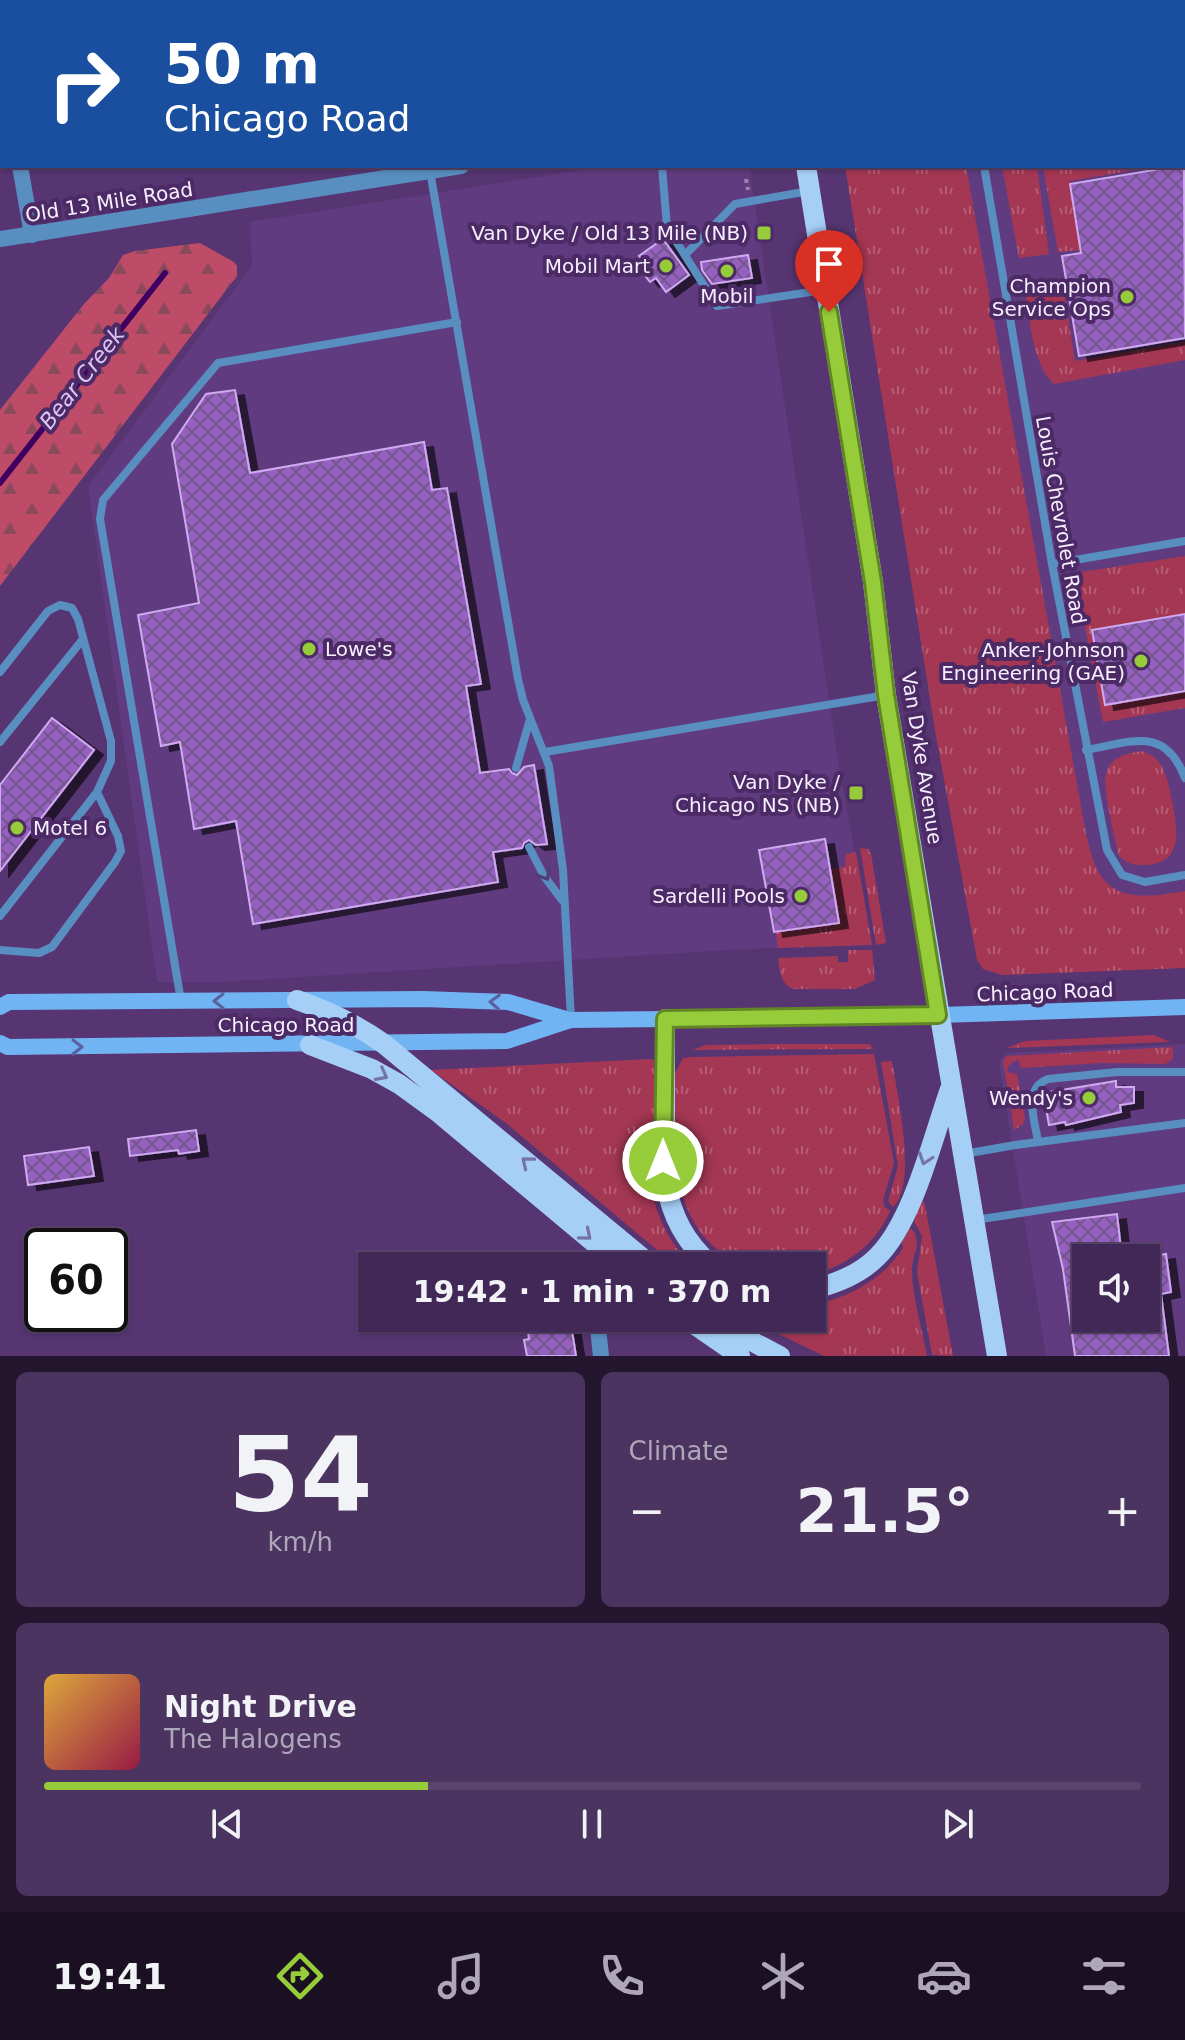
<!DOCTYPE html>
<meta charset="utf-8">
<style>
:root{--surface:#412856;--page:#4c3460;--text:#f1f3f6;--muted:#aea6b9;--line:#5a446c;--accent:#96cc39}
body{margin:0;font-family:"DejaVu Sans",sans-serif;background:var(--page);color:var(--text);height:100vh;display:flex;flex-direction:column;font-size:30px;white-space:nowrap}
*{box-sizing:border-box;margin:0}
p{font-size:26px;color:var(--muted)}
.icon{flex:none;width:44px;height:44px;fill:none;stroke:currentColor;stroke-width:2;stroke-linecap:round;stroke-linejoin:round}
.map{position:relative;height:1356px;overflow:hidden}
.sheet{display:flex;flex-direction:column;gap:16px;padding:16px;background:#24162f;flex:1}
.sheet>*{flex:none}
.banner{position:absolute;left:0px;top:0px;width:1186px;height:168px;box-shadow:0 2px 6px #0004,0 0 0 2px var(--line);background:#1a4fa0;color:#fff;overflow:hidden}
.tools{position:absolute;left:1072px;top:1244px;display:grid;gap:16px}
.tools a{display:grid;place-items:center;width:88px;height:88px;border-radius:0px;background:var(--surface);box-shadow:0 2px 6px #0004,0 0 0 2px var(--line);font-size:40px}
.speed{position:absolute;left:24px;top:1228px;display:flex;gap:16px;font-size:40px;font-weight:700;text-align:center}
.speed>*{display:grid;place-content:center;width:104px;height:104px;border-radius:50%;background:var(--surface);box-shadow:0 2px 6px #0004,0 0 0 2px var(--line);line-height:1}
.speed .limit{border:4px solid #111;border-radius:12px;background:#fff;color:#111}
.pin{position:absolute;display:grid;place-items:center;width:68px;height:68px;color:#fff;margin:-82px -34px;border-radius:50% 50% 50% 0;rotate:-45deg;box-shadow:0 0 8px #0007}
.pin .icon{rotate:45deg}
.me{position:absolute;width:88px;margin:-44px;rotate:0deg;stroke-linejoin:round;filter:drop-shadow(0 0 6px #0008)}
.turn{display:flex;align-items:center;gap:28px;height:168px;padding:0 32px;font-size:36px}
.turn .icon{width:104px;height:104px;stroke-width:2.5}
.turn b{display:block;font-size:56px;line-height:68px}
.big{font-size:60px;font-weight:800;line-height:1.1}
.sheet .widget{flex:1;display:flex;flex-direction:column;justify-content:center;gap:12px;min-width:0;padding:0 28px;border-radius:12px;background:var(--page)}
.sheet .dial{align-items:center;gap:0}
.dial b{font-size:104px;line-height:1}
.song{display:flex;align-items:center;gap:24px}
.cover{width:96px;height:96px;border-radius:12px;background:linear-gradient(135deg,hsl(40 70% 55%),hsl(340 70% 35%))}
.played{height:8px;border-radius:4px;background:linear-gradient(90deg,var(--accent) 35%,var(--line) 35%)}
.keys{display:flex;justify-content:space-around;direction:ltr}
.heat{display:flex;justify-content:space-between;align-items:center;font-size:44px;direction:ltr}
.sheet .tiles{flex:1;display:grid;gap:16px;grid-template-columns:1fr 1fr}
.widget:last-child{grid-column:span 2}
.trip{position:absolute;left:358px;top:1252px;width:468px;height:80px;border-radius:0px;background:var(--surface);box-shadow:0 2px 6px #0004,0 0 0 2px var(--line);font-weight:800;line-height:80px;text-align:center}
.tab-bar{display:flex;height:128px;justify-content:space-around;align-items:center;background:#1a1022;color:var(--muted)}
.tab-bar .icon{width:56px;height:56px}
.tab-bar .selected{color:var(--accent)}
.tab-bar b{font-size:36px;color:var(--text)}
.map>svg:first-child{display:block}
</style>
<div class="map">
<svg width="1185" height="1356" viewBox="0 0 1185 1356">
<defs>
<pattern id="grass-tufts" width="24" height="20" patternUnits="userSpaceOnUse" patternTransform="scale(2)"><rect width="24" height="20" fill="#a43754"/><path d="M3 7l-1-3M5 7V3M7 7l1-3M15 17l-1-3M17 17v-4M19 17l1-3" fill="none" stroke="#b65e76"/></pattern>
<pattern id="forest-firs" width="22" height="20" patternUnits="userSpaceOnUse" patternTransform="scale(2)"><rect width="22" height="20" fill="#be4c68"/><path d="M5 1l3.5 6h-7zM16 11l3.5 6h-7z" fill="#8a4a5b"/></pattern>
<pattern id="building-cross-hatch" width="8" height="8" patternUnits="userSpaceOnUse" patternTransform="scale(2)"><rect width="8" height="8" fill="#9561c0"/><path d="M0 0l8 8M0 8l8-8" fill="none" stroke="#73568c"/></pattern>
<filter id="shadow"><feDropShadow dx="9" dy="5" stdDeviation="0" flood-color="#0009"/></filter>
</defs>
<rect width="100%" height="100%" fill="#573572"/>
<path fill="#613b7f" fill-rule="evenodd" d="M12,0H710V2H12Z
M827,0H1185V959L991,962L855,166H1184V2Z
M608,166H749L840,773L872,945L745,949L221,982H157L88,486L252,266L250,222Z
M1185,1044V1356H1046L999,1062L1006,1053ZM1086,1258H1146V1318H1086Z"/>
<path fill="url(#grass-tufts)" d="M845,166H966L1086,834C1089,846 1092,860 1098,871C1115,904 1155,896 1185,891V968L1002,975L983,969L977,960L935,730Z
M1002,166H1037L1049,254L1019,258Z
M1043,166H1157L1070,181L1081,250L1058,252Z
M1062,279L1075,361L1185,342V360L1054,384C1031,364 1029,310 1023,281Z
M1185,556V708L1103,722L1075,573Z
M1142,751C1145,753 1150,754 1153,756C1166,766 1169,787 1172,801C1177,827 1185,863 1147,865C1135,866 1128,864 1119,856C1115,841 1112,826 1109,811C1103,777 1099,757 1142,751Z
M860,848L868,849L871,854L886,943L876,945Z
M856,852L872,945L778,948L776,932L838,923L830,869L845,867L846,854Z
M848,950H872L875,980L855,989H793C780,983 780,971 778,958L838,956V962H848Z
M1154,1035L1170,1042L1006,1048L1025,1041Z
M780,1044H870L873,1049L692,1050L706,1045Z
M1173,1047V1059L1165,1064L1101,1063L1021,1068L1018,1059L1008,1066L1007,1072L1017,1074L1025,1118L1023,1124L1014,1130L1003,1061L1006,1056Z
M874,1054L894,1163L883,1200L884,1206L890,1211C875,1245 848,1265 812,1275V1266C790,1266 765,1269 744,1266C733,1264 721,1253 713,1246C667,1202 674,1134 673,1077L683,1058L692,1057Z
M649,1059L654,1060L655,1167L650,1168C651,1207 665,1238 692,1266H676L506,1123L431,1070Z
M892,1061C897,1094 918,1183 893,1207L888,1201L898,1166L881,1062Z
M923,1201L925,1205L953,1356L932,1355L917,1272L922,1236L914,1221L920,1204Z
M910,1228C924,1238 912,1255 912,1269C912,1297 922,1328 927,1356H824L746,1318H812V1305C848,1298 883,1280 903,1248L902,1242Z"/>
<path fill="url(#forest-firs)" d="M200,243L234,262L237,266V276L0,586V410L84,304L109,278L123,255L135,251Z"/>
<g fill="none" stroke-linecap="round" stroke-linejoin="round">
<path stroke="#3e0061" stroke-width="6" d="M373,2L375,0
M0,483L165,273"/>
</g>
<path fill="url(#building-cross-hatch)" stroke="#cfaaf1" stroke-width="2" filter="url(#shadow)" d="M1184,165L1185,338L1079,356L1062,256L1081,253L1070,184Z
M663,239L689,275L666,292L656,278L650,282L635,263L641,258L639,256Z
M748,255L752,278L712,284L702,270L701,262Z
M235,390L250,473L424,442L432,490L447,488L481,684L466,686L480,773L509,769L512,773L517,775L524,767L534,765L547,844L536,845L529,840L524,843L522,848L493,852L498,882L253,924L236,821L194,829L180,742L161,746L138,615L199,603L172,444L206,394Z
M1185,614V691L1105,705L1092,630Z
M52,718L94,750L0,871V785Z
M825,839L839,923L774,932L759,850Z
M1116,1081V1087H1134V1103L1120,1105L1121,1112L1066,1125L1065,1122L1049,1125L1043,1093Z
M196,1130L199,1151L179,1154L178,1150L130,1156L128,1139Z
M89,1147L94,1176L28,1185L24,1156Z
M1117,1214L1122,1258H1086V1318H1146V1257L1166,1254L1171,1292L1161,1294L1169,1356H1075L1063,1269L1052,1222Z
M526,1318H570L576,1356H527L524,1340L529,1339Z"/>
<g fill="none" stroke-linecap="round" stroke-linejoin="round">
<path stroke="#9c85ae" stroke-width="4" stroke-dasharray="4 4" stroke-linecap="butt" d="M746,179L748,190"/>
<path stroke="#598ec0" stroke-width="8" d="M962,0V2
M295,2L297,0
M662,166L667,227L717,306L824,290
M984,166L1052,564L1107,850L1122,875L1145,882L1185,875
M430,171L518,679L523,700L549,766L563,870L571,1019
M685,255L735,204L809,191
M1052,564L1185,541
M0,672L48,611L60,605L72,608L78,619L111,741V761L97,792L0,916
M0,742L83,639
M1086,750C1132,742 1165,725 1185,778
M545,752L886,695
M516,768L530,719
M529,847L544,876L562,900
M0,950L39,953L52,947L115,862L121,851L118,836L97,792
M181,1001L100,519L103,500L218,363L457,322
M1038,1142C1035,1120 1022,1089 1048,1079L1117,1072H1185
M964,1154L1015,1145L1185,1123
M975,1220L1185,1188"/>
<path stroke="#598ec0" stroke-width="16" d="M0,42L2,55
M20,166L32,235
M598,1328L601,1356"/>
<path stroke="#598ec0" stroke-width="16" d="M0,239L461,166"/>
<path stroke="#71b4f3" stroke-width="16" d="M0,1007L9,1002L423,999L508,1002L569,1020
M0,1043L8,1047L507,1041L571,1020L877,1017L1185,1007"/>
<path stroke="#a6cff7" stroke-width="20" d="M778,0L779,2
M806,166L873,582L886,695L997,1356
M297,1000C329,1011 356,1024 384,1044L652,1266
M665,1019V1181C672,1217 685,1242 712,1266
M310,1045L372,1069L399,1084L439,1113L622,1266
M812,1290C836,1283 859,1275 877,1257C913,1222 933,1137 950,1089
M685,1318L740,1356
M717,1318L755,1343L780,1356"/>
</g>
<defs><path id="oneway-chevron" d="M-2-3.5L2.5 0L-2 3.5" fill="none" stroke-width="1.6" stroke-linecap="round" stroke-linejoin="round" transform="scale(2)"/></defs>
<use stroke="#4f3e78" href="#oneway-chevron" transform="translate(545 875) rotate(58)"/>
<g stroke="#5b619e">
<use href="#oneway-chevron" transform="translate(219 1001) rotate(180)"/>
<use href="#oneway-chevron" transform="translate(495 1002) rotate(-177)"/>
<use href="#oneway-chevron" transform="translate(77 1047)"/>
</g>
<g stroke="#7474a7">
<use href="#oneway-chevron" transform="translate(382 1075) rotate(28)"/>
<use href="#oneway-chevron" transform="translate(925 1159) rotate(109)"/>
<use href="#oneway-chevron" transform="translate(527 1162) rotate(-140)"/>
<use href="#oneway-chevron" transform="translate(586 1235) rotate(40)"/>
</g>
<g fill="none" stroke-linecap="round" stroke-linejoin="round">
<g stroke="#628525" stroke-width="20">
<path id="route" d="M663,1161L665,1019L938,1015L886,695L873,582L829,312"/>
</g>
<use href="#route" stroke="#96cc39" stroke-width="14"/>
</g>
<g fill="#96cc39" stroke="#4c2a66" stroke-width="3">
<rect x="756" y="225" width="16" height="16" rx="4"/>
<circle cx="666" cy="266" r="8"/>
<circle cx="727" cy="271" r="8"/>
<circle cx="1127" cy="297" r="8"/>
<circle cx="309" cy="649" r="8"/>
<circle cx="1141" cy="661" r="8"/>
<rect x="848" y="785" width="16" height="16" rx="4"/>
<circle cx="17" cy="828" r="8"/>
<circle cx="801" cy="896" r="8"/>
<circle cx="1089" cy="1098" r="8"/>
</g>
<g text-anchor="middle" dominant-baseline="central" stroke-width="8" stroke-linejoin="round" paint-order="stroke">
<g font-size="20" fill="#f6effd" stroke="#4c2a66">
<text transform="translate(109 202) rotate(-9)">Old 13 Mile Road</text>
<text transform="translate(1061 520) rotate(80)">Louis Chevrolet Road</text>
<text transform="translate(922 758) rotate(81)">Van Dyke Avenue</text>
<text transform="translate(1045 992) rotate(-2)">Chicago Road</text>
<text x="286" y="1025">Chicago Road</text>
</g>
<g font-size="20" fill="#f6effd" stroke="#4c2a66" text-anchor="end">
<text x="748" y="233">Van Dyke / Old 13 Mile (NB)</text>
<text x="650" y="266">Mobil Mart</text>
<text x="1111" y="286">Champion<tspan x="1111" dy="23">Service Ops</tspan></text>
<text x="727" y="296" text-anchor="middle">Mobil</text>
<text x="325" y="649" text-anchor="start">Lowe's</text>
<text x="1125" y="650">Anker-Johnson<tspan x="1125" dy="23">Engineering (GAE)</tspan></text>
<text x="840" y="782">Van Dyke /<tspan x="840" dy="23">Chicago NS (NB)</tspan></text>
<text x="33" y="828" text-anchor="start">Motel 6</text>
<text x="785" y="896">Sardelli Pools</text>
<text x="1073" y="1098">Wendy's</text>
</g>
<g font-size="22" font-style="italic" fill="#dec5f6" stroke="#4c2a66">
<text transform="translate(82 378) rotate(-52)">Bear Creek</text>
</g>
</g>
</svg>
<div class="tools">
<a><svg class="icon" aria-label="sound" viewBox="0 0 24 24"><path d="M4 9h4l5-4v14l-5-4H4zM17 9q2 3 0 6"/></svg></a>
</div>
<div class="speed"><div class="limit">60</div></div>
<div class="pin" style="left:829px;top:312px;background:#d93025"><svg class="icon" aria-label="arrive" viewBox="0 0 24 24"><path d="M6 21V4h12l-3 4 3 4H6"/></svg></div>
<svg class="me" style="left:663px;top:1161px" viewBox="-20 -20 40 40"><circle r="17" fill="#96cc39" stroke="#fff" stroke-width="3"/><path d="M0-11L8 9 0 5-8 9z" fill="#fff"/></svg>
<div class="trip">19:42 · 1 min · 370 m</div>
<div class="banner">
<div class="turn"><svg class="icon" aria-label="right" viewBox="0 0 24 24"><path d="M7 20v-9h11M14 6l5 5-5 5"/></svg><div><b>50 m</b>Chicago Road</div></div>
</div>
</div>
<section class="sheet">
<div class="tiles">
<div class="widget dial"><b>54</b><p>km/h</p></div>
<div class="widget"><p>Climate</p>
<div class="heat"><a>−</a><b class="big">21.5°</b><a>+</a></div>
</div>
<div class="widget">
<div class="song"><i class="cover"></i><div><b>Night Drive</b><p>The Halogens</p></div></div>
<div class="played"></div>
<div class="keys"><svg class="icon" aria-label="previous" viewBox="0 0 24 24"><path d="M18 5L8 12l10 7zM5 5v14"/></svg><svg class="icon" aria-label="pause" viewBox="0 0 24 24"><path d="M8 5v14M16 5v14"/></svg><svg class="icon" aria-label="next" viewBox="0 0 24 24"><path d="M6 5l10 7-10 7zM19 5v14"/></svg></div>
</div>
</div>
</section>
<nav class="tab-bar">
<b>19:41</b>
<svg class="icon selected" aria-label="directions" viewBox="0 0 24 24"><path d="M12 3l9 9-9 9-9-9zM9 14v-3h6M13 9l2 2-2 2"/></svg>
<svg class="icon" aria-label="music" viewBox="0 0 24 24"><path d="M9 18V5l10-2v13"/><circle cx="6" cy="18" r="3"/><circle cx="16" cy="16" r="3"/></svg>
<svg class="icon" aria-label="phone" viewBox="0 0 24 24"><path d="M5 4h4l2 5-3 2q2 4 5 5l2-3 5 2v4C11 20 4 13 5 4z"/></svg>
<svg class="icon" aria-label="climate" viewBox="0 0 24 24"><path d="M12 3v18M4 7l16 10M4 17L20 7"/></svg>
<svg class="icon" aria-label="car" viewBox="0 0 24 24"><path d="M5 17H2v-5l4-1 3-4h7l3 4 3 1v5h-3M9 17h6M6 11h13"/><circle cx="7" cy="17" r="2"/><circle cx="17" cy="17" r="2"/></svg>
<svg class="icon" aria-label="filters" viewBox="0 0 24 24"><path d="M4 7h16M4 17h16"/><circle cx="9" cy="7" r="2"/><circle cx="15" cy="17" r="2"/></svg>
</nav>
